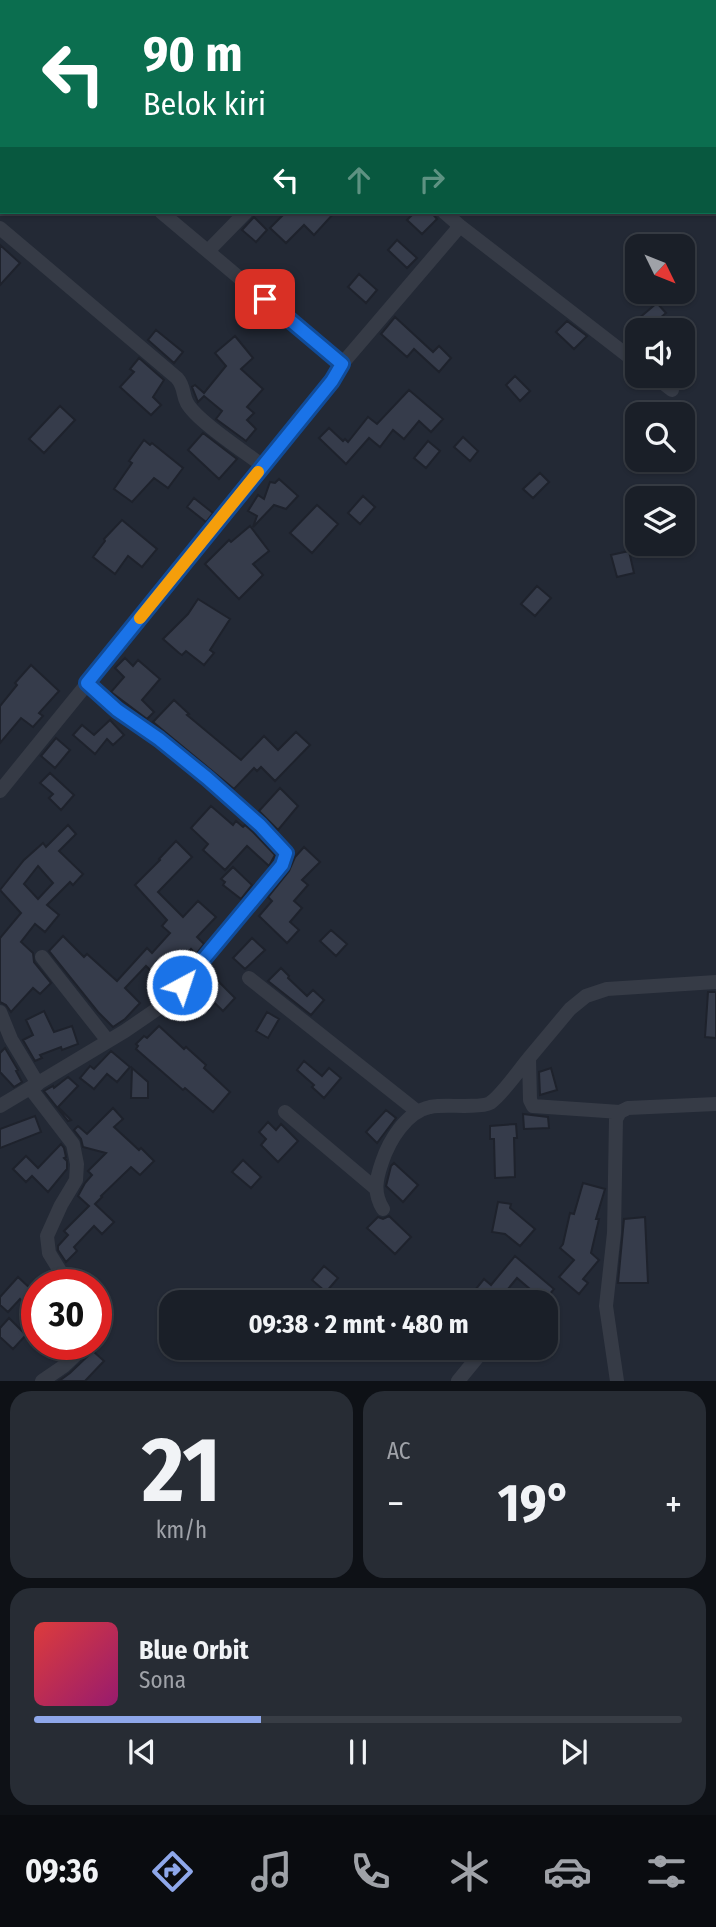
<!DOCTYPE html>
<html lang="id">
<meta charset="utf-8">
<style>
:root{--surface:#1a1f28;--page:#272c34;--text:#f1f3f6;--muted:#9fa2a8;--line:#383d45;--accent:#8ea7ea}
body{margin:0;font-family:"Fira Sans Condensed",sans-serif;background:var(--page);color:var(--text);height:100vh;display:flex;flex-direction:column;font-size:26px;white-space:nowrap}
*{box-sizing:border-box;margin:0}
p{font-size:23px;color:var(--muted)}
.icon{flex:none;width:38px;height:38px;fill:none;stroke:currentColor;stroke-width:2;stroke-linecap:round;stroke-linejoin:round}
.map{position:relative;height:1381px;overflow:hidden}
.side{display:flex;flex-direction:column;gap:10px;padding:10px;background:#0e1116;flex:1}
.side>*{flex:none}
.top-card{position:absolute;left:0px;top:0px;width:718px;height:214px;box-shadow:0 2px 5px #0004,0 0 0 2px var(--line);background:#0b6e4f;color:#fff;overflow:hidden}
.needle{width:46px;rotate:133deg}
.tools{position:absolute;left:625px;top:234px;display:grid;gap:14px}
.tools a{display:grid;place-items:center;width:70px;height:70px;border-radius:14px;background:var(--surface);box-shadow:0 2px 5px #0004,0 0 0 2px var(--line);font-size:35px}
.speed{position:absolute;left:21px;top:1269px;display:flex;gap:14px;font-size:35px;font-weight:700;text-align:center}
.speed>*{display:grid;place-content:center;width:91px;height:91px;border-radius:50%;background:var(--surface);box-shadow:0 2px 5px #0004,0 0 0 2px var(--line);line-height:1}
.speed .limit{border:10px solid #d22;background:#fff;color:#111}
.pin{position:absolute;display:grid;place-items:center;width:60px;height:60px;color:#fff;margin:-30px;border-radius:14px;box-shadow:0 4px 10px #0006}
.me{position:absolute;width:77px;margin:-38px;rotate:40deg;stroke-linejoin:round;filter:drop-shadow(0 0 5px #0008)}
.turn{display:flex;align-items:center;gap:24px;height:147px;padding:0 28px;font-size:32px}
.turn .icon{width:91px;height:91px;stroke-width:2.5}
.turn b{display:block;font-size:49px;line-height:60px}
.lanes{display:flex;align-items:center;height:66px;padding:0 28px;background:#0003;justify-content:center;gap:35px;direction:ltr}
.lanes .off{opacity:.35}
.big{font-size:52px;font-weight:700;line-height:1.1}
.side .widget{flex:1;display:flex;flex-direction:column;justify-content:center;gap:10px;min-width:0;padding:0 24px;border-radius:21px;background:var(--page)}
.side .dial{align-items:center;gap:0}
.dial b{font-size:91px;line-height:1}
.song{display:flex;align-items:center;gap:21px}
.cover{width:84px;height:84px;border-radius:10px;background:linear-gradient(135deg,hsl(0 70% 55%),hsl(320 70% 35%))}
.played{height:7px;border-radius:4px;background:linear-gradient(90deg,var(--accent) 35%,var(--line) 35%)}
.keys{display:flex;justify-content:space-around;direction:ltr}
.heat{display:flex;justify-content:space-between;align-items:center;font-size:38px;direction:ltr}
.side .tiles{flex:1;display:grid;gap:10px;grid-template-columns:1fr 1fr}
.widget:last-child{grid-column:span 2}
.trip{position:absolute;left:159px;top:1290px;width:399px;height:70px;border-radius:21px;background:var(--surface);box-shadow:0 2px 5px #0004,0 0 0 2px var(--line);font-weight:700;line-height:70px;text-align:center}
.dock{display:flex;height:112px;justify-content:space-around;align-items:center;background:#0a0c10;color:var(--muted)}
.dock .icon{width:49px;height:49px}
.dock .selected{color:var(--accent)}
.dock b{font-size:32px;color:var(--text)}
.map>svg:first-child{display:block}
</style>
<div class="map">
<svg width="716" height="1381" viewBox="0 0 716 1381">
<rect width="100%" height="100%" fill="#232935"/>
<path fill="#363c4b" stroke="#1e222c" stroke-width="2" fill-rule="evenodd" d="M286,212H335L314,235L304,225L286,243L270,228Z
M415,212H431L437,219L422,234L407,220Z
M254,217L267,230L256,242L242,230Z
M397,240L417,258L407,268L388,250Z
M0,245L20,263L0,285Z
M359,274L377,290L366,303L348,287Z
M657,303L666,313L647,329L638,319Z
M395,317L433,352L439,346L451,358L439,372L414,349L407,357L381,334Z
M567,321L587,336L574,349L556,332Z
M156,330L183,352L174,363L148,340Z
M235,336L253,358L241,369L263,389L247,407L254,413L247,420L256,429L246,441L216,419L222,411L204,396L198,402L192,387L195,385L204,393L226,366L215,353Z
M139,358L164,380L153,397L161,405L151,415L120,387L134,372L130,369Z
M515,376L530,391L520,401L506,385Z
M409,390L443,419L431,432L419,421L404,439L393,430L380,447L369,438L346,464L319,438L329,428L343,441L345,439L348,442L368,417L377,424Z
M60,406L75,420L44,453L29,439Z
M203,433L237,459L219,479L188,450Z
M463,437L478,451L470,461L454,447Z
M144,440L150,445L152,443L183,468L168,488L154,478L132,502L114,489L132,463L129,461Z
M428,441L440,451L426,468L414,458Z
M540,473L549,482L533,498L523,489Z
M279,479L298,496L286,509L274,505L253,527L257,516L248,511L258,495L264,499L270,482L275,483Z
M363,496L375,507L360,524L348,513Z
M194,498L213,513L206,522L187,507Z
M317,505L338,524L312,553L290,533Z
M122,520L157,549L142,567L128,556L115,574L93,557L105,541L104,539Z
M250,526L269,551L253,564L263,575L239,599L205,564L229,540L231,542Z
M629,551L634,573L617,577L611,555Z
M537,586L551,598L535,616L521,604Z
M198,599L230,619L210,650L214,653L204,665L186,651L182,655L179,653L163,639L188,614Z
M125,658L133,666L138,660L160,679L142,700L154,712L147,719L111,692L124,677L115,668Z
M31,665L59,691L39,713L43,716L33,727L21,718L0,743V706L17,685L15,683Z
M174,700L189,714L187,715L241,760L264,736L278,750L296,732L310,745L275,781L261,767L257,771L254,768L234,789L153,722Z
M110,720L124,735L113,745L107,739L95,754L73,735L82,725L94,735Z
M56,738L70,750L55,768L41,756Z
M50,773L74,795L61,810L49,798L53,794L40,783Z
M280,788L298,806L278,830L259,811Z
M211,806L233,825L236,821L243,827L245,825L253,832L275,855L269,866L247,846L225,870L203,850L208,844L191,828Z
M68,825L76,834L59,851L83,874L73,885L70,882L47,905L59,915L45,932L35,924L21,942L33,953L34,962L51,983L40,994L33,988L11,1012L6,1005L0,1002V938L21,913L0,890L24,860L43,843L46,847ZM38,866L53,883L38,899L24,884Z
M176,841L192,857L158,892L183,917L198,901L216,917L197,937L204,944L196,954L191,949L161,980L146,966L125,988L140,1003L125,1019L113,1027L98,1012L49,951L63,936L84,957L87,954L117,981L147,948L152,953L170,933L162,926L167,920L135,885L160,860L159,859Z
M304,847L320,862L302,880L308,885L294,901L302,908L290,922L299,930L287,943L259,916L272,901L268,897L289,871L295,857Z
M233,867L252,885L241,899L223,885L225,882L221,879Z
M331,930L347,944L336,956L320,941Z
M252,938L265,950L245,969L233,958Z
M281,968L289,976L288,978L307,996L313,990L324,1000L311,1015L268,981Z
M207,970L235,998L223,1011L195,984Z
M708,992H716V1038L705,1037Z
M44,1011L54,1032L72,1026L78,1044L62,1050L61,1047L40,1055L42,1058L35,1061L23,1040L33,1035L26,1020Z
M267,1012L279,1019L268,1038L256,1031Z
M159,1026L184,1049L186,1047L206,1065L204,1068L230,1092L213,1112L185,1088L183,1090L136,1049L138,1046L136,1044L144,1036L147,1038Z
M5,1048L18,1070L16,1071L22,1082L14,1087L0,1072V1053Z
M111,1051L130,1067L117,1082L107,1074L94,1089L80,1078L90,1066L94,1069Z
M304,1061L322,1076L329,1068L341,1078L324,1098L312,1087L314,1085L297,1070Z
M132,1068L148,1082V1098H131Z
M551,1068L557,1090L540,1095L539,1072Z
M68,1077L78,1086L58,1107L71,1120L68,1121L44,1091L53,1086L54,1088Z
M113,1108L123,1119L114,1127L139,1150L141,1148L154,1161L140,1175L131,1167L101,1196L102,1197L95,1204L114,1222L102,1234L94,1226L74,1247L77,1251L66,1262L58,1250V1246L68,1235L64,1231L89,1206L78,1196L85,1183L92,1175L88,1171L106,1153L83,1147L81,1139L74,1130L78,1126L87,1134Z
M386,1110L396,1118L377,1143L366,1132Z
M523,1114L548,1117L549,1128L524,1129Z
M35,1116L41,1132L0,1148V1129Z
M268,1122L276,1130L281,1124L298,1141L278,1162L261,1145L266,1139L259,1132Z
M516,1124L517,1138H514L515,1177L495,1178L494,1139H490V1126Z
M61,1144L64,1148L66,1157L64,1158L67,1161V1169L48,1192L32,1176L26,1182L13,1169L26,1156L38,1168Z
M243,1160L261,1177L251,1188L232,1172Z
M394,1163L418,1185L403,1202L386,1186L391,1166Z
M583,1183L605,1189L596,1219H599L591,1253L599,1260L583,1279L588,1283L579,1294L559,1277L574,1260L560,1248L563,1244L570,1213L574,1214Z
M498,1202L511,1204L510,1208L535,1229L520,1246L505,1234L492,1232Z
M389,1216L411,1237L395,1254L367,1228L378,1217L383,1219Z
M645,1217L648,1283H618L624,1219Z
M515,1256L554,1289L544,1301L517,1278L503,1295L511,1302H478L471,1295L484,1279L491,1285Z
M324,1266L338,1278L326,1292L312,1280Z
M18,1277L32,1290L37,1285V1300L28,1308L20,1299L8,1312L0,1305V1297Z
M9,1318L26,1335L13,1349L0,1337V1328Z
M93,1351L104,1361L85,1381H59L70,1373Z"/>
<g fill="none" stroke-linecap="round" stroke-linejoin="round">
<path stroke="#363b46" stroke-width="14" d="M438,2L439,0
M0,76L2,78
M161,212L342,364
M444,212L460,226L637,363
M0,228L177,378C185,387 182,394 187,403C197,421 245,452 263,466
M208,251L246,212
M654,376L672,390
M0,791L333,381L342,364L460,226
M42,957L108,1041
M249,978L418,1112
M0,1012L11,1039L38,1084
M30,1088L73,1144L77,1164L76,1180L61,1205L47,1236L49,1253L68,1284
M0,1106L125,1031L160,1007L182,985L282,865L286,853L260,825L207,778L159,739L117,710L87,683
M285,1112L375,1188
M620,1112L533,1106L530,1100L529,1058L570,1009L586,996L607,989L716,982
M383,1209C373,1193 376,1179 382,1162C389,1141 406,1112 430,1107C441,1105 452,1106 463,1106C471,1105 483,1107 490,1103C501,1096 520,1069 529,1058
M42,1381L64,1366L87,1344
M458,1381L485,1348
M617,1381L606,1306L614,1233L616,1119L620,1112L628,1108L716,1104"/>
</g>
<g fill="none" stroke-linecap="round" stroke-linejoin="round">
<g stroke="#114b97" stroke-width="18">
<path id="route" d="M182,985L282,865L286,853L260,825L207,778L159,739L117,710L87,683L332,381L342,364L265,299"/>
</g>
<use href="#route" stroke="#1a73e8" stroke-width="12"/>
<path stroke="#f59e0b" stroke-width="12" d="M140,618L258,472"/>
</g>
</svg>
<div class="tools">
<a><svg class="needle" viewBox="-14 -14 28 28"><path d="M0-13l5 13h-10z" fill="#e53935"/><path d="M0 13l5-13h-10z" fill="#9fa2a8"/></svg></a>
<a><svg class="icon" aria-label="sound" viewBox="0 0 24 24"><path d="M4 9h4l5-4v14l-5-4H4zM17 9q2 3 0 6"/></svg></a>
<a><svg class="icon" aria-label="search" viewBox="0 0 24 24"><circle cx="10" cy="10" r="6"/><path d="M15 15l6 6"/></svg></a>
<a><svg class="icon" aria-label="layers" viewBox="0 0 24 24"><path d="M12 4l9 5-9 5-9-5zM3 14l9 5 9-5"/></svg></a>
</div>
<div class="speed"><div class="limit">30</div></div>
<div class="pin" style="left:265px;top:299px;background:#d93025"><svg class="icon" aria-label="arrive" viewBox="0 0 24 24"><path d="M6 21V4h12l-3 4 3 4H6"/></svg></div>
<svg class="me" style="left:182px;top:985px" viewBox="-20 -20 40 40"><circle r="17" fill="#1a73e8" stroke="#fff" stroke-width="3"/><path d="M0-11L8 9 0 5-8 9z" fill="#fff"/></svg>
<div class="trip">09:38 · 2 mnt · 480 m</div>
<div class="top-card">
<div class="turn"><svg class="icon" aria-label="left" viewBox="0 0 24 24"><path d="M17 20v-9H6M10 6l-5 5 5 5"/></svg><div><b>90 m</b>Belok kiri</div></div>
<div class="lanes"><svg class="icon" aria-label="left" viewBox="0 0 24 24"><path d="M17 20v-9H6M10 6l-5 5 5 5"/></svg><svg class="icon off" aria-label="ahead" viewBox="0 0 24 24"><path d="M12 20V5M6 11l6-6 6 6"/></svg><svg class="icon off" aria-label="right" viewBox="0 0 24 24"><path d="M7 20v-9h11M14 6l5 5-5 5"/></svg></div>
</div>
</div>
<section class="side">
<div class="tiles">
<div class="widget dial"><b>21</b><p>km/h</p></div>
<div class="widget"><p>AC</p>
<div class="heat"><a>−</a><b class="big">19°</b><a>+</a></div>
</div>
<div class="widget">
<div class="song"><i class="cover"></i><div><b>Blue Orbit</b><p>Sona</p></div></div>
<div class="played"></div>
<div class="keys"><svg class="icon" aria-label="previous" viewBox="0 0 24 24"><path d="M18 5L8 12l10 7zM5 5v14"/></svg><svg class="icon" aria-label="pause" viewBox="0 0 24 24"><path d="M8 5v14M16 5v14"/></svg><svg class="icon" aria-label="next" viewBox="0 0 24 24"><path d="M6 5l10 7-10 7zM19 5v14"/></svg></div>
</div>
</div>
</section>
<nav class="dock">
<b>09:36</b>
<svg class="icon selected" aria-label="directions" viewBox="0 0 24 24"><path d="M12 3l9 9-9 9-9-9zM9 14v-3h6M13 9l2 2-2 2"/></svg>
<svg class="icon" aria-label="music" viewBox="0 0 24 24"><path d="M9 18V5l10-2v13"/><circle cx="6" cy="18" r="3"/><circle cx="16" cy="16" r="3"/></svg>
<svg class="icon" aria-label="phone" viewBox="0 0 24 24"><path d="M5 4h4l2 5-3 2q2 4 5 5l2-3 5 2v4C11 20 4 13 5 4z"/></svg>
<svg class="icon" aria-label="climate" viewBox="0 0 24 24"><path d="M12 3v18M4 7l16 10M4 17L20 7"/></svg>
<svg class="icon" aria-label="car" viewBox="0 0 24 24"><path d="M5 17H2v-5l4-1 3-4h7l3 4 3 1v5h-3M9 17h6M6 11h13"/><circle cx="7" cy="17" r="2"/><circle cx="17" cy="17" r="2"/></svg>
<svg class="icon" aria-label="filters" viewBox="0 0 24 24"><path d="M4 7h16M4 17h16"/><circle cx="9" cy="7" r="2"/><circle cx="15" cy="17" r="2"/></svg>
</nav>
